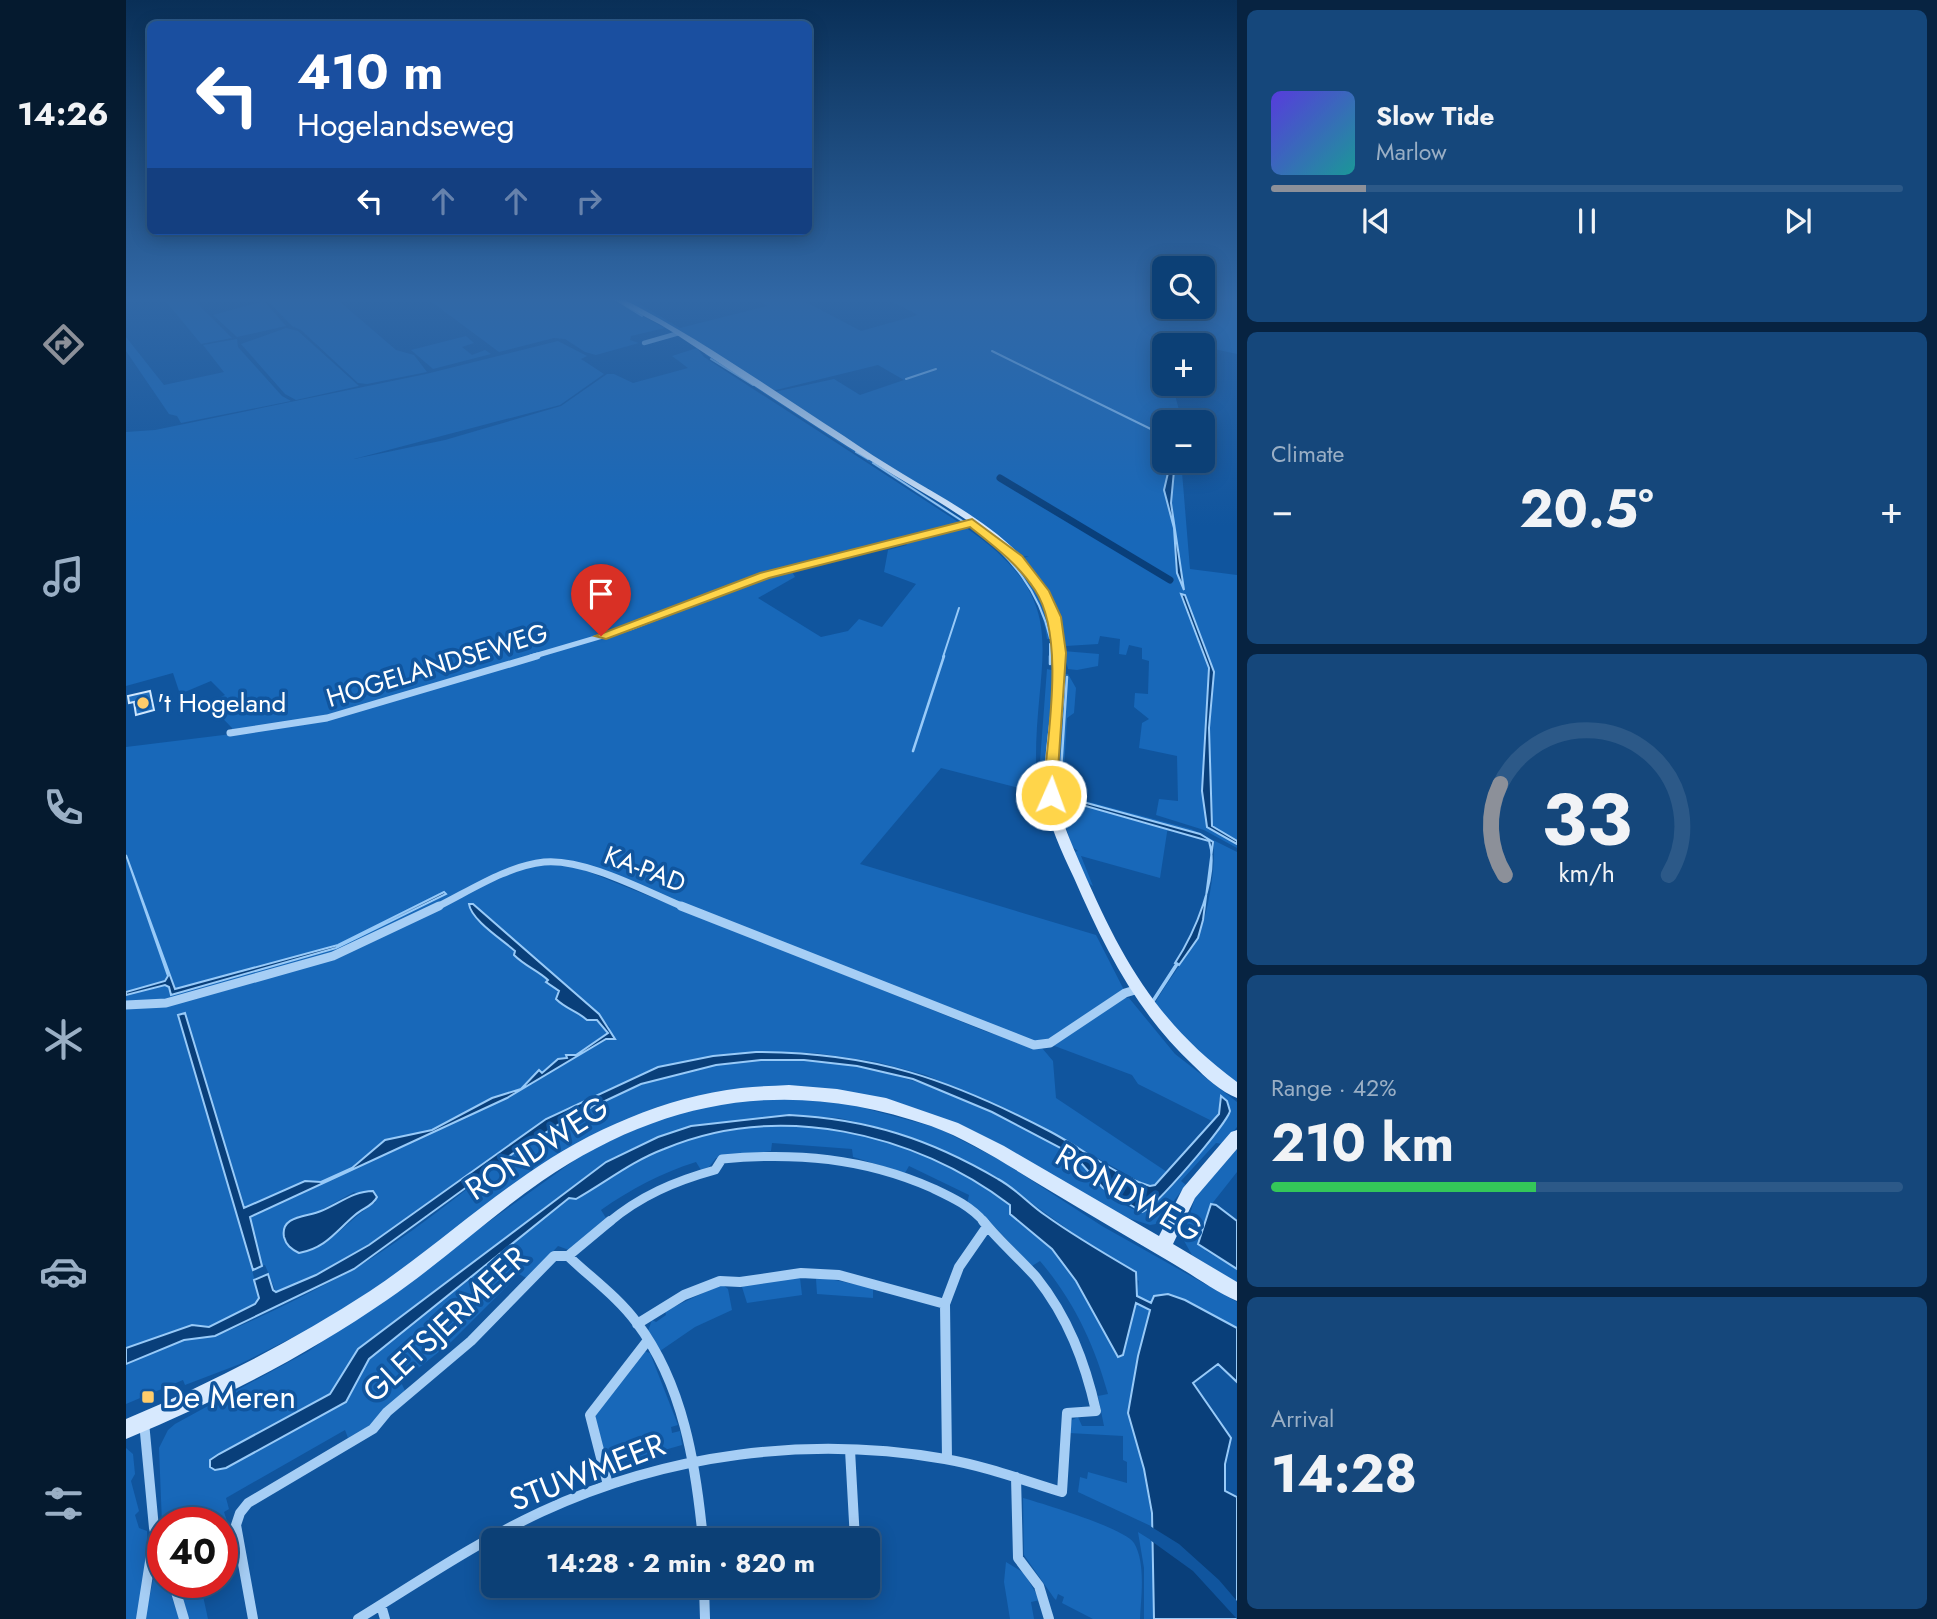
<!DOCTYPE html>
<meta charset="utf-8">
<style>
:root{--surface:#0c4076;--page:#15477b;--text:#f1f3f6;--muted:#9aafc5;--line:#2c5988;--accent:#8c9099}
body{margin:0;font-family:Jost,sans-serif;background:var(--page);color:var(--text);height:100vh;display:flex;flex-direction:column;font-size:26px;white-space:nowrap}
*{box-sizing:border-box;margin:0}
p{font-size:23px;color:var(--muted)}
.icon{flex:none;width:38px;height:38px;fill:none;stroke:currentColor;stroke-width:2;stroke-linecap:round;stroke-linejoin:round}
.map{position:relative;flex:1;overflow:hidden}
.sheet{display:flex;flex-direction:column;gap:10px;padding:10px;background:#072341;width:700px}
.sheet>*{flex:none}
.top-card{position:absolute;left:21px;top:21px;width:665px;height:214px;border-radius:10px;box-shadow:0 4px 18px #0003,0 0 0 2px var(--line);background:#1a4fa0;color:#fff;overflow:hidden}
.buttons{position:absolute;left:1026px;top:256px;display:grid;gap:14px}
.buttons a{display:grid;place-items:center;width:63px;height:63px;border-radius:10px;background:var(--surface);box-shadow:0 4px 18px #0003,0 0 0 2px var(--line);font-size:35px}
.speed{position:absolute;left:21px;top:1507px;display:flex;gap:14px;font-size:35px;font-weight:700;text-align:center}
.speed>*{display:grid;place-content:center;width:91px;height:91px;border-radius:50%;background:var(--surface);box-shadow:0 4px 18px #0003,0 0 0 2px var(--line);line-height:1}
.speed .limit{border:10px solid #d22;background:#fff;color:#111}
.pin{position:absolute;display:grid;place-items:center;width:60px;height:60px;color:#fff;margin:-72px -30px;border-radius:50% 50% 50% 0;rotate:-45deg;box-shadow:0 0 7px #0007}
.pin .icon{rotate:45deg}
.me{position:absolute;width:77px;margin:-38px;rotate:2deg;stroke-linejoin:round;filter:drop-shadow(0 0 5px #0008)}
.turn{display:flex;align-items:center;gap:24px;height:147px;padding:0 35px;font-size:32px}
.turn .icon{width:91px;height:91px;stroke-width:2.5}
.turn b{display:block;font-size:49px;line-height:60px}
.lanes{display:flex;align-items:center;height:66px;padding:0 35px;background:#0003;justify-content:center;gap:35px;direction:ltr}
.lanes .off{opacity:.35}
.big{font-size:52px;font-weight:700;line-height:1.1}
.sheet .card{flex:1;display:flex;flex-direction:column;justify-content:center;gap:10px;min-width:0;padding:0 24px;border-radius:10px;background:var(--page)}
.sheet .dial{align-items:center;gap:0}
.dial svg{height:182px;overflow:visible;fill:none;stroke:var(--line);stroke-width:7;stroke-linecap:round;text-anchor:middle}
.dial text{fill:var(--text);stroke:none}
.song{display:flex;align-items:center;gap:21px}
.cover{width:84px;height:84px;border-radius:10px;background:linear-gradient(135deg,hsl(250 70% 55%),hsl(180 70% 35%))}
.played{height:7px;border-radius:4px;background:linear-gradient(90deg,var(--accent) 15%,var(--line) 15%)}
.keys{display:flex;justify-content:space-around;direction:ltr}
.heat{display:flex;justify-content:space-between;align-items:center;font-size:38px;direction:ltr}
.charge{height:10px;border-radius:5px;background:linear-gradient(90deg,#34c759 42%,var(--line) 0)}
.trip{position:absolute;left:355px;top:1528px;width:399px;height:70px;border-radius:10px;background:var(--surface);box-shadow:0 4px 18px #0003,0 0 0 2px var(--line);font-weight:700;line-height:70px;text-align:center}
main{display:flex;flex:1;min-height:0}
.dock{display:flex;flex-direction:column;width:126px;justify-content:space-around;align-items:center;background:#051a2f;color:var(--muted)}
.dock .icon{width:49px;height:49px}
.dock .selected{color:var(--accent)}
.dock b{font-size:32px;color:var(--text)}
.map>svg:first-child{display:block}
</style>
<main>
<nav class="dock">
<b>14:26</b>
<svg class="icon selected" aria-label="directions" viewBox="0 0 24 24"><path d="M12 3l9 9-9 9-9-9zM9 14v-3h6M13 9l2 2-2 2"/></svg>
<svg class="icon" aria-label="music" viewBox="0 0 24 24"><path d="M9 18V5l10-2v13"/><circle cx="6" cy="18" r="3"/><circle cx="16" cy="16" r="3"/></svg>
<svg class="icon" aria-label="phone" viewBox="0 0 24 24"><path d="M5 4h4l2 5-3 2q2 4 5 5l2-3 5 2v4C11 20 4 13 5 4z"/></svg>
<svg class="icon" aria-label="climate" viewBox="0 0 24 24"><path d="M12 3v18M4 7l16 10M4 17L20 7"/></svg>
<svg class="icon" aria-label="car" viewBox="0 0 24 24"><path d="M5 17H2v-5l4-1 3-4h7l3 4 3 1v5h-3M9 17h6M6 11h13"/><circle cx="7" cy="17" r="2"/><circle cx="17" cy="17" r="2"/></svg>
<svg class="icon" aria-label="filters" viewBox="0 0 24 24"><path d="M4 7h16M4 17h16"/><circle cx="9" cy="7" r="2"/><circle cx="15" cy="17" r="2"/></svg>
</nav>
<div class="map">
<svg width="1111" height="1619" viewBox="0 0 1111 1619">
<rect width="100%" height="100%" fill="#10559e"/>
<path fill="#1868b9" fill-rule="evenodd" d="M39,300H68L106,338L75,344Z
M141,300H212L270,350L288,355L301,372L241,384L232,383L175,330L166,326Z
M303,300H486L539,328L505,336L504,340L513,343L470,355L459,352L439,339L428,338L373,352Z
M498,300H506L554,328L641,306L631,300H676L735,331L792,315L763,300H1038V306H1076V300H1111V354L1034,337L1038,351V383H1046L1056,422H1038V460H1055L1064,569L1111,575V841L1086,826L1083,728L1088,672L1057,594L1083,668L1076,791L1081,827L1111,844V848L1078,830L1030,815L1033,799L1052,801L1051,756L1013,748L1016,723L1023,719L1008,707L1009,693L1022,694L1023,661L1016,659V648L1003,645L1000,655L993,654L994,639L974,636L972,644L940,646L924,597L895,559L903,556L894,557L801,491L803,488L798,489L648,392L708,379L734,395L778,380L752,365L646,391Z
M138,301L160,326L111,337L87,315Z
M160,328L172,331L233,386L170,400L159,394L115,344Z
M340,336L348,343L336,347L346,355L359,350L365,354L307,369L285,350Z
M0,337L38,385L98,372L77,345L111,339L112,347L156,396L165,401L55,423L51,416L43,414L0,351Z
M432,341L461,356L455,359L478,374L434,405L228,459L319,440L435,406L481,374H488L507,383L562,368L546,356L571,348L578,357L837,525L618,581L515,623L201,717L106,732V728L82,703L99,695L85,681L54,694L47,673L0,686V432L29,430L300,374Z
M578,354H583L840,522L838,524Z
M842,526C868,527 911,584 920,607C924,617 926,629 929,639H921C915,589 881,555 842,526Z
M839,527C950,603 909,653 910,762C910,772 916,783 917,794L815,768L734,864L970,935L998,990L923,1040L909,1042L455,865L411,861L221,948L39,1001L0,1003V995L38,985L43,987L45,995L210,948L320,893L212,945L49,989L0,855V747L162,727L508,628L620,583L665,570L669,577L632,598L695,637L722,631L733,619L756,627L790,584L758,572L762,550L781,545L778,542Z
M937,651L973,654L972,666L951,670L942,669Z
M921,669L929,671L922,789L914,761Z
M938,674H942L950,688L948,713L941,718L937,788L930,783Z
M933,794L1065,829L1111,852V1085L1060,1046L1061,1039L1048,1034L1006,978L1008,976L1028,1005C1041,981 1057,963 1070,940C1081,923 1091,862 1087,842L1074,834L935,796L936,799L1042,826L1034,878L955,856L967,886L961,882L948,852L952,851L946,847L931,797Z
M0,858L42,976L39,981L0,992Z
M431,864L453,868L861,1032L916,1048L927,1061L930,1098L1041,1172L1029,1185H1020L906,1122L800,1075L751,1062L690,1053L630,1052L587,1056L528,1068L420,1119L243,1245L190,1275L150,1292L139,1265L136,1266L123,1218L381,1098L394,1089L366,1098L306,1130L259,1140L226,1168L195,1182L179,1181L118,1208L52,1016L111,1209L133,1298L129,1304L82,1327L66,1325L0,1348V1008L93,992L205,959L386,872L410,865ZM347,904L484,1027L482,1030L471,1020H461C447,1007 435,991 421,978C410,969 399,966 388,956L390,951L360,928ZM228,1192L250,1202C226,1217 210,1239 184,1251L172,1216L188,1214Z
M998,997L1003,998L1049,1054L1111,1102V1127L1097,1144L1090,1143L1055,1181L1060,1185L1030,1224L1024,1225L1002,1218L797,1111L751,1098L622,1088L590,1092L531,1107L464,1136L293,1259L197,1322L114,1364L59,1385L57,1380L0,1404V1364C19,1356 39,1345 58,1340C69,1337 81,1339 92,1335C137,1317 183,1294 226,1270C283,1237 335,1192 389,1153C487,1081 613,1041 734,1067C809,1083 880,1113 945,1153C971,1169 985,1208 1019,1212L1092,1132L1104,1109L1097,1096L1093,1100V1114L1086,1121L1012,1084L1006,1075L926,1045Z
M632,1096L712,1101L812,1128L874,1160L976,1226L1111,1302V1328L1065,1304L1028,1296L1026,1303L1011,1296L1013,1281L874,1180L802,1145L760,1129L713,1118L663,1115L565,1126L532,1137L480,1162L232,1349L204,1394L93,1454L220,1402L243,1359L443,1198L450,1199C480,1182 506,1161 538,1148C652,1102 788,1132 884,1205V1214L926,1249L950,1281L992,1357L997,1355L1010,1303L1024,1310L1012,1356L1002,1413L1018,1469L1027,1527L952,1492L954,1477L961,1479L962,1472L1001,1483V1462L997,1460V1436L943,1433L946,1420L952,1417L956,1426H978L972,1396L982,1394C968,1344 948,1301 914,1261L906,1266C884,1245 865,1219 841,1204L843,1195L783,1166L779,1173L727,1157L726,1149L646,1143L645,1151L590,1158L583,1167L575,1170L570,1162C535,1173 505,1189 475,1210L480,1218L443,1250L432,1246L402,1279L393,1274L324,1343L275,1382L280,1393L252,1415L250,1422L222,1438L219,1430L100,1498L103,1509L98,1512L101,1521L87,1522L73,1507L63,1522H37V1549L33,1448L42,1430L49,1424L183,1351L460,1152L550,1111Z
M1111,1149V1172L1085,1205L1072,1236L1080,1251L1111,1269V1283L1066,1255L1057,1239L1069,1197Z
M694,1277L747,1288V1298L691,1294L690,1279Z
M674,1278L676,1295L621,1303L616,1287L618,1284Z
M596,1284L602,1289L606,1310L569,1327L534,1351L522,1331L526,1320L530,1322L540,1315L539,1311Z
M518,1351L524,1353L552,1425L545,1427L546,1433L554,1431L556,1445L482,1466L469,1416Z
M0,1448L7,1454L9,1474L5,1481L13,1511L9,1515L13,1528L21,1531L22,1564L11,1619H0Z
M897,1498C918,1504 998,1528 1008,1543C1020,1563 1015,1597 1014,1619H967L936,1603L938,1597L932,1594L930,1600L928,1598L898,1555Z
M1012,1532L1028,1542V1619H1018V1568Z
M880,1562L898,1573L914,1600L905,1602L908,1619H884L878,1582Z
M37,1575V1582H41L53,1619H19L27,1580Z
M52,1582H74L82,1619H63Z"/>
<path fill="#093f7a" stroke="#98caf8" stroke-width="2" d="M1045,460H1049L1045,503L1058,590L1051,573L1048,528L1038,490Z
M1055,594L1059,595L1088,672L1083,728L1086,826L1111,841V844L1081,827L1076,791L1083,668Z
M935,796L1074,834L1087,842L1077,920L1072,938L1053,965L1049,963C1068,934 1094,876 1083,841L935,799Z
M0,855L49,989L212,945L318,892L320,894L210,948L45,995L43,987L39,985L0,995V992L39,981L42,976Z
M343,904H347L473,1014L489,1039H480L381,1098L124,1217L136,1266L127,1270L52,1015L59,1013L118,1208L179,1181L195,1182L226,1168L259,1140L306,1130L366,1098L395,1089L413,1070L416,1073L432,1059L441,1058L440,1055H450L482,1033L471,1020H461C451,1011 440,1009 430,999L433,991L420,982L422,980C411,970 399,966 388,955L389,951C377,940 345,920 343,904Z
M630,1052C746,1052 824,1079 925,1132C957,1149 989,1175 1024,1186L1029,1185L1093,1114L1095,1096L1101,1101L1104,1111C1100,1125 1028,1209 1016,1212L977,1188L948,1155L866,1112L787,1079L731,1066L678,1060H635L590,1065L515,1084L443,1118L389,1152L228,1269L89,1336L58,1340L0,1364V1348L66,1325L83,1327L129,1304L133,1298L128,1280L142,1274L147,1290L150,1292L190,1275L243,1245L420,1119L532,1067L587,1056Z
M663,1115C742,1119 804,1139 872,1179C889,1188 903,1204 919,1215C948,1236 979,1254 1010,1272L1011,1296L1025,1303L1028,1296L1042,1294L1059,1300L1111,1328V1382L1092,1364L1067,1383L1105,1438L1099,1464V1491L1111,1497V1619H1028L1026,1513L1018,1469L1002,1413L1012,1356L1024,1310L1010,1303L997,1355L992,1357L950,1281L926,1249L884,1214V1205C788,1132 652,1101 538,1149C506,1161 480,1182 450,1199L443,1198L243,1359L220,1402L100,1468L89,1470L84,1467V1460L93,1454L204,1394L232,1349L480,1162L532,1137L565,1126Z
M247,1191L251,1197C247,1206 237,1208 229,1215C210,1231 200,1248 173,1253C165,1249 160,1245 158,1237C154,1215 182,1217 195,1211C213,1204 227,1191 247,1191Z
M1085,1204L1090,1205L1111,1221V1269L1072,1244Z"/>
<path fill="#10559e" d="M1024,1526L1053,1544L1093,1580L1111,1601V1619L1067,1571L1024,1540Z"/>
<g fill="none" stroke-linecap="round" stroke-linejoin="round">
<path stroke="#98caf8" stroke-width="2" d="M490,300L516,316
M866,351L1037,435
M585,359L627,385
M780,379L810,369
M730,452L742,459
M747,463L838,522
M848,527C885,558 913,590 924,638
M924,644V657
M817,657L833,608"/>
<path stroke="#98caf8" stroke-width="2.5" d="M924,656V664
M787,751L818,656
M934,786L941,677"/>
<path stroke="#98caf8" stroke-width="3.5" d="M1027,1001L1051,964"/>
<path stroke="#093f7a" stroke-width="7" d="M874,478L1044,580"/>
</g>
<path fill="#1e6dbd" stroke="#cfe7fe" stroke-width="2" d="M24,691L28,710L10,715L8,702L3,703L2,696Z"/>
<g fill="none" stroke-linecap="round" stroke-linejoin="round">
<path stroke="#a6cef5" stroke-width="4.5" d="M518,343L553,333"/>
<path stroke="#a6cef5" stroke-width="5" d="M405,657L507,627L638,576L846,523"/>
<path stroke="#a6cef5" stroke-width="7" d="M104,733L201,718L411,656
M309,908C342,892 380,866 418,862C459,858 521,892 560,908"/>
<path stroke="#a6cef5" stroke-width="9" d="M555,906L908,1045L924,1043L999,993L1009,990
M0,1005L40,1003L207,956L313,906
M482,1223C514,1196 549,1181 589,1170L596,1159C669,1152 738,1158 806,1188C825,1197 845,1206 859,1223"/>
<path stroke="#a6cef5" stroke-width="10" d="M442,1256C465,1278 492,1297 511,1323C557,1384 570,1465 577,1540
M511,1324L558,1295L594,1281L614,1282L675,1273L713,1275L819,1304
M18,1422L28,1528L37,1560
M724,1450L729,1540
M821,1459L819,1304L833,1267L860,1228
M890,1477L892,1558L913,1586L923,1619
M482,1485L464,1415L522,1340
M47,1582L58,1619
M578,1586L579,1619
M255,1605L259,1619
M15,1619L28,1536
M127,1619L110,1525L114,1513L122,1503L247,1429L261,1412L345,1341L428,1256H442L484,1221
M232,1619C292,1582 351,1542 415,1512C540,1454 682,1435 819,1459C859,1466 897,1480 936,1492L941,1413L970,1411C959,1362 942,1317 910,1277C893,1258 873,1241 857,1221"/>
<path fill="#d7e9fe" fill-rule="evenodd" d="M492,300H499C575,339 646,390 718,436C737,449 757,462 777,474C828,505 891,536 921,591C955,651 931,721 931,786C931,815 945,841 956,868C995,958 1031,1023 1111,1082V1098C1095,1092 1079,1077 1067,1065C1011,1013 978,947 948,878C936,852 922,824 919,796C914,727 947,656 912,591C880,534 803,498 750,464C682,422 615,377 548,333C530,321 509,313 492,300Z
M663,1085L711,1089L760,1098L832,1123L878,1146L1033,1236L1057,1188L1105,1132L1111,1130V1149L1069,1198L1047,1244L1111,1282V1301C1088,1291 1067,1275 1046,1263C1004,1238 962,1214 921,1189C884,1167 846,1141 805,1126C664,1077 539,1097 416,1181C363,1218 315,1263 261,1300C180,1356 91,1401 0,1439V1419C85,1383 167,1341 244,1291C298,1255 347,1211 401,1174C464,1130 539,1097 615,1088C631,1086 647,1086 663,1085Z"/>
</g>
<linearGradient id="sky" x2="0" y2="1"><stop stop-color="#092f57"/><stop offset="0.57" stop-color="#3168a6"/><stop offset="1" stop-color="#3168a6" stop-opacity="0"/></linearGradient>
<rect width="1111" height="526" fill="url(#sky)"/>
<path fill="#ffd54a" stroke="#a68a30" stroke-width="2" d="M846,519L896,556L923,591L935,617L940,653L930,799H919L917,795C921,739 940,637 909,590C892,564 868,546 844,527L643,578L480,639L469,636L634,573Z"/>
<g fill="#ffcc6a" stroke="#10559e" stroke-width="2.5">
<circle cx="17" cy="703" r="7"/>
<rect x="15" y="1390" width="14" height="14" rx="3.5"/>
</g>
<g text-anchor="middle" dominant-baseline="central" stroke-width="7" stroke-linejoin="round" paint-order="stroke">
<g font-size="26" fill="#fff" stroke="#10559e">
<text transform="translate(311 665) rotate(-17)">HOGELANDSEWEG</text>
<text transform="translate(519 869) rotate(21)">KA-PAD</text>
</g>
<g font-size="26" fill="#fff" stroke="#10559e" text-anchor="start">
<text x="31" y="703">'t Hogeland</text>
</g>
<g font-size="32" fill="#fff" stroke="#10559e">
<text transform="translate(411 1148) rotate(-33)">RONDWEG</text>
<text transform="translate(1003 1193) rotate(30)">RONDWEG</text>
<text transform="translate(319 1324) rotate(-43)">GLETSJERMEER</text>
<text transform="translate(461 1472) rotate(-21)">STUWMEER</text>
</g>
<g font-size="32" fill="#fff" stroke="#10559e" text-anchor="start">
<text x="36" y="1397">De Meren</text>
</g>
</g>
</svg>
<div class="buttons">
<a><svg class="icon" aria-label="search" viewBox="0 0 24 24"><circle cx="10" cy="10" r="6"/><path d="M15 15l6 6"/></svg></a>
<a>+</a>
<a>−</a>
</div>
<div class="speed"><div class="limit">40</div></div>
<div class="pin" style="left:475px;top:636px;background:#d93025"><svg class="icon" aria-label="arrive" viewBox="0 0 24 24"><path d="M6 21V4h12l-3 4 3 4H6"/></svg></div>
<svg class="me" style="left:925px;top:795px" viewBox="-20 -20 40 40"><circle r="17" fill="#ffd54a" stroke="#fff" stroke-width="3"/><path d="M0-11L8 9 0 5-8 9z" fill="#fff"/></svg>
<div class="trip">14:28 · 2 min · 820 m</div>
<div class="top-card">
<div class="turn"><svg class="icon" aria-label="left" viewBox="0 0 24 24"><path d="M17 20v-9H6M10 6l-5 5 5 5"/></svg><div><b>410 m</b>Hogelandseweg</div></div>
<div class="lanes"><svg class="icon" aria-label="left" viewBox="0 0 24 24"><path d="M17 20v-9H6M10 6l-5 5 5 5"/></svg><svg class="icon off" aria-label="ahead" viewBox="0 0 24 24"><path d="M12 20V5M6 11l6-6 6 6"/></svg><svg class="icon off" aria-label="ahead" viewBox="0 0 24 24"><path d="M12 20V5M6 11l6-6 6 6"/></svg><svg class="icon off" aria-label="right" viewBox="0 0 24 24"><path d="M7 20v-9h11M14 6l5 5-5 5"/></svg></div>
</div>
</div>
<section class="sheet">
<div class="card">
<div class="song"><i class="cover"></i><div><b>Slow Tide</b><p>Marlow</p></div></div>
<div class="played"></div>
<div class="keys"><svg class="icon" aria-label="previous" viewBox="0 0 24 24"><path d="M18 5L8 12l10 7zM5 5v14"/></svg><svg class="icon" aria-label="pause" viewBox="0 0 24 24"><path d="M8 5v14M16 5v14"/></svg><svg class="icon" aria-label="next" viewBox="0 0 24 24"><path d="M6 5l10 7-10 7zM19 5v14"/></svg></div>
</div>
<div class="card"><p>Climate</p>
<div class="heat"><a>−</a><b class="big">20.5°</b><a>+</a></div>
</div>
<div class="card dial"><svg viewBox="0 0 100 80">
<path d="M14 69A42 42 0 1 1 86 69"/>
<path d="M14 69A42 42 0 0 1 12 29" stroke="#8c9099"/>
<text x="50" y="56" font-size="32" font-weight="700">33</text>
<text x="50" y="72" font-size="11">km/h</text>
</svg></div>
<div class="card"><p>Range · 42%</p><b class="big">210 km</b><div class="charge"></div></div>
<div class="card"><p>Arrival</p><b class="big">14:28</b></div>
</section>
</main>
